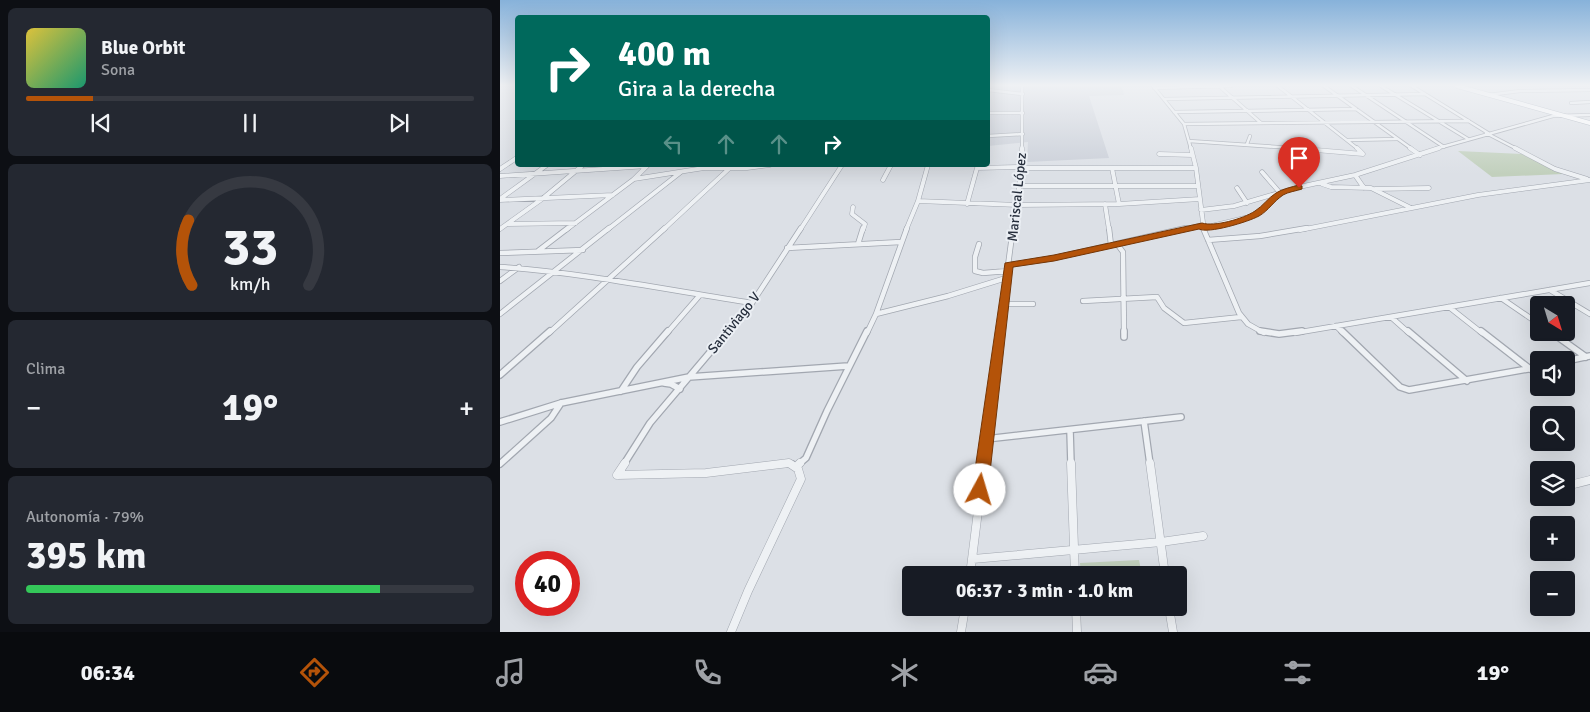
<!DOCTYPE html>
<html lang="es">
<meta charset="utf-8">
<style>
:root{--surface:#171b24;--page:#242831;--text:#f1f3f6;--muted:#9ea1a6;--line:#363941;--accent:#b45309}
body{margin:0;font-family:Signika,sans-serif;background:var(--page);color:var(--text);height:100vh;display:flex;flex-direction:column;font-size:19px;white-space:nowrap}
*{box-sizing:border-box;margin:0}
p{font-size:16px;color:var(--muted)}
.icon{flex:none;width:28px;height:28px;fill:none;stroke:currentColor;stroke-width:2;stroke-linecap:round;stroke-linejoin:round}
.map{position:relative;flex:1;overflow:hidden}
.sheet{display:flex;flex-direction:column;gap:8px;padding:8px;background:#0d0f14;width:500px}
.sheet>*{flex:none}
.banner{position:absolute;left:15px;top:15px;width:475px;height:152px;border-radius:5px;box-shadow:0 5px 20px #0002;background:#00695c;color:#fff;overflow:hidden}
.needle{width:32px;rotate:142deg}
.buttons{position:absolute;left:1030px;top:296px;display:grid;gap:10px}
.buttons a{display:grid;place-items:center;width:45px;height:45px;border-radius:5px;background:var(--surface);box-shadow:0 5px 20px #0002;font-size:25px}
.speed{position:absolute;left:15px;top:551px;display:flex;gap:10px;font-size:25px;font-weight:700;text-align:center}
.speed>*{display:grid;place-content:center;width:65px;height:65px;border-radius:50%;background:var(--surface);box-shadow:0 5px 20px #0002;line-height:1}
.speed .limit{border:8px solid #d22;background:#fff;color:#111}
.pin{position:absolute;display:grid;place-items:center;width:42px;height:42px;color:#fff;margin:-51px -21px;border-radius:50% 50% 50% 0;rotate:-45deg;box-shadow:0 0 5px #0007}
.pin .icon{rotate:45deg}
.me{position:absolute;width:55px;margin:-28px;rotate:6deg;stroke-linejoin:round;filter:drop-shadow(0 0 4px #0008)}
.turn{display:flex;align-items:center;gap:18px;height:105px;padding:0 20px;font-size:22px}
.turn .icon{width:65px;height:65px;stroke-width:2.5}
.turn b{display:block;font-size:35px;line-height:42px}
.lanes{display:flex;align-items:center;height:48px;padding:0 20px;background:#0003;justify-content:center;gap:25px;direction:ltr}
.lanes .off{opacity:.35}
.big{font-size:38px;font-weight:800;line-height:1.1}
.sheet .widget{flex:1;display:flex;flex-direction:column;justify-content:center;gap:8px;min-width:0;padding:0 18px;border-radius:8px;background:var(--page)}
.sheet .dial{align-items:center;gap:0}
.dial svg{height:130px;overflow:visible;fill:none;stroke:var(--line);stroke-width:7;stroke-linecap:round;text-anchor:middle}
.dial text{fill:var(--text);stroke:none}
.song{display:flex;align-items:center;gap:15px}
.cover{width:60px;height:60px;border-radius:8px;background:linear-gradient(135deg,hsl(50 70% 55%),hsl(160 70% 35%))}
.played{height:5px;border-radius:2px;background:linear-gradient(90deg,var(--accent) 15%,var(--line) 15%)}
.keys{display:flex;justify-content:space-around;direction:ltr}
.heat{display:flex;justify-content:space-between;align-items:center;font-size:28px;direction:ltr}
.charge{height:8px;border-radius:4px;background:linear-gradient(90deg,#34c759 79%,var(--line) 0)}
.trip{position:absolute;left:402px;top:566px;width:285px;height:50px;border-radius:5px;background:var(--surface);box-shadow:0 5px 20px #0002;font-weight:800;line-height:50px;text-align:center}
.tabs{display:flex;height:80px;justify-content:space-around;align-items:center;background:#090b0e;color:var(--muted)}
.tabs .icon{width:35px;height:35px}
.tabs .current{color:var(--accent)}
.tabs b{font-size:22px;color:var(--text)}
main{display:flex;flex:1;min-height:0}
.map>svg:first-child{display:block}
</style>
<main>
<section class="sheet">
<div class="widget">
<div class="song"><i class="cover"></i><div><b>Blue Orbit</b><p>Sona</p></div></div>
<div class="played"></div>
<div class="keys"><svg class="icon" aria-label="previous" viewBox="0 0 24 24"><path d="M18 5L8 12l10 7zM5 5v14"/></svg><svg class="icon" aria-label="pause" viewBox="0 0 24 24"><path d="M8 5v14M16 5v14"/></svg><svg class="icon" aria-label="next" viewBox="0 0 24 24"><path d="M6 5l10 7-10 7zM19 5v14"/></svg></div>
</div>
<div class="widget dial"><svg viewBox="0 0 100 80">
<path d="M14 69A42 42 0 1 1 86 69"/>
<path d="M14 69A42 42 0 0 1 12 29" stroke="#b45309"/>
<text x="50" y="56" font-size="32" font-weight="700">33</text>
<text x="50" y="72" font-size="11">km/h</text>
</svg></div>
<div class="widget"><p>Clima</p>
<div class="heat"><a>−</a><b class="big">19°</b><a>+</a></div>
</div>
<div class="widget"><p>Autonomía · 79%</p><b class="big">395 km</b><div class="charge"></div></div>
</section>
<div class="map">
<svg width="1090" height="632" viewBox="0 0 1090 632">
<rect width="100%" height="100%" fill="#dce0e6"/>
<path fill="#cacfd8" d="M488,86H622L624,95L589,96L609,158L527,162L528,142L488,146Z"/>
<path fill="#c2d0bd" d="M958,151L1022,154L1063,174L992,177Z
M639,560L642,575H581L580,563Z"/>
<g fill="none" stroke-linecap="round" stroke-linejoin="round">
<g stroke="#a2a7b0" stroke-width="4">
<path id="minor-far4" d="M522,86V149
M653,86L684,124L691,149
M719,86L761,123
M778,86L858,149
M824,86L912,149
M852,86L944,147
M881,86L968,139
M912,86L988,133
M654,88L731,86
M488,90L523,94
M988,95L1020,91L1090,90
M664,99L925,94
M1071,103L1090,102
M674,112L856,109
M488,113H523
M684,124L969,121
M986,133L1017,149
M488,136L523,134
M848,140L897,139
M689,141L807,149
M747,144L750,136
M935,149L1053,116L1090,115"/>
</g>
<g stroke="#a2a7b0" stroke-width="5">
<path id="minor-far3" d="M691,148L696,168L704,230
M792,148L863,154L857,148
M910,148L920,155
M1015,148L1055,169L1087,179
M659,154L692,155
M522,168H696
M612,168L619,204
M0,169L18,157
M855,175L864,188
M0,176L147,166
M134,179L204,168H247L270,165
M383,180L391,165
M822,184L831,187L871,188L911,208
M520,186H698
M737,188L747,203
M875,189L929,188
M0,199L47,165
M0,200L113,195
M418,201L518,205
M467,204L477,168L522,167
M605,204L609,230
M518,205L619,204L700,199
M353,207L352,214L365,224L363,230
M701,210L734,206L799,187L855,175L939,148
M7,224L76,223
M703,228L753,216L781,194L762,172
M0,229L42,199L83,165
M66,230L134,179L148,165
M107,230L181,172
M163,230L233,165
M300,230L342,165
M406,230L418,201L428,165
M513,230L522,168V148
M681,230L702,225
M800,230L978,195L1090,180"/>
</g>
<g stroke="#a2a7b0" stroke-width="6">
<path id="minor-far2" d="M609,228L611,245
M703,228L739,313L748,324L764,333
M708,240L760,236L807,228
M358,244L363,228
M479,244L475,257V271L483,273L508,271
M617,244L623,252L624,333
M287,248L401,242
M38,251L68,228
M0,253L83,250
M509,265L554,258L686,228
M0,267C84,273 168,290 252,303
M0,281L19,267
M1050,290L1090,314
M1001,298L1039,324
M583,301L657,297L664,308L684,323L741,317
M503,304H533
M949,307L982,333
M0,314L109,228
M376,314L448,296L506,278
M891,317L909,333
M836,326L843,333
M49,333L165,228
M167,333L200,295
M227,333L252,303L301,228
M367,333L376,314L407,228
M499,333L513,228
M795,333L1090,283"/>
</g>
<g stroke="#a2a7b0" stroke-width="8">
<path id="minor-far1" d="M624,331V337
M760,331L779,334L802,331
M842,331L900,387L909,390L1039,367
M908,331L967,381
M981,331L1030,369
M1051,332L1086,357
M1066,361L1090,356
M0,375L50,331
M164,383L171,384L180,389
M121,391L137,367L168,331
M644,421L650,464
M0,422L61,403L189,377L348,366
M570,430L571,464
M486,439L681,417
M0,464L51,418L61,403
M124,464L150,423L228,331
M279,464H292
M299,464L306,458L327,411L367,331
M483,464L500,331"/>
</g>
<g stroke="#a2a7b0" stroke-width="9">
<path id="minor" d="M571,463L575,575
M650,463L665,575
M297,466L300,463
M117,475L125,463
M117,475L206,473L289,463L298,469L301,479L248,591L231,632
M1066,486L1090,480
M1036,492H1039
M473,559L661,542L703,536
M470,575L484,463
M576,608L577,632
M669,608L673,632
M461,632L465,608"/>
</g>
<g stroke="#9ba4b1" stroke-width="5">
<path id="major" d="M957,86L1090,123"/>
</g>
<use href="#minor-far4" stroke="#eef1f4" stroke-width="2.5"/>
<use href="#minor-far3" stroke="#eef1f4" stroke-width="4"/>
<use href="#minor-far2" stroke="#eef1f4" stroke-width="4.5"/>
<use href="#minor-far1" stroke="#eef1f4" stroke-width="5.5"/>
<use href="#minor" stroke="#eef1f4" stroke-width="8"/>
<use href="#major" stroke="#fff" stroke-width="4"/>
</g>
<linearGradient id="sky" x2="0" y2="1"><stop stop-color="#87b2da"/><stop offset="0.49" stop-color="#eff1f4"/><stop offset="1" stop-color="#eff1f4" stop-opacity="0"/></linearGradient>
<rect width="1090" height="174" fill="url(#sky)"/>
<path fill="#b45309" stroke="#753606" d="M799,185L802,186V189C796,191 788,192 783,195C774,201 768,211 759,216C748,222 708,234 699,229L554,261L513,267L488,490L486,495L480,497L475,495L472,490L505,263L554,255L702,223C714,227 743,219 755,211C763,206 768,198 776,193C782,189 792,187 799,185Z"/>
<g text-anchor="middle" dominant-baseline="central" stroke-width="4" stroke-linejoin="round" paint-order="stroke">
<g font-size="14" fill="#262e3c" stroke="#ebeff4">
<text transform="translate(517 197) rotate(-84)">Mariscal López</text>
<text transform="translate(234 323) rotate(-51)">Santiviago V</text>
</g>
</g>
</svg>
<div class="buttons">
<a><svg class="needle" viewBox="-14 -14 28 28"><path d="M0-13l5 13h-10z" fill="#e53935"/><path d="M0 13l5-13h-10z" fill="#9ea1a6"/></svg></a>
<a><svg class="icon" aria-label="sound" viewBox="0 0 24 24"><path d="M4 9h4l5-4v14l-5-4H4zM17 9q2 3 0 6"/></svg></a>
<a><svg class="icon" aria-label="search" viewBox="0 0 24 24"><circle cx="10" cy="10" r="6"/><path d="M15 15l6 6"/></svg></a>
<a><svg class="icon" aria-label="layers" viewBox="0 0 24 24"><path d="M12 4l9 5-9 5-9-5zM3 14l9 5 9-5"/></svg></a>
<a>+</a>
<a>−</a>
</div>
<div class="speed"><div class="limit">40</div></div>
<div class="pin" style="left:799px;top:188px;background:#d93025"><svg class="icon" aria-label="arrive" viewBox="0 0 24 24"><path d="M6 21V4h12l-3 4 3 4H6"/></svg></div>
<svg class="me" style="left:480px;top:490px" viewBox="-20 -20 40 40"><circle r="19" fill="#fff"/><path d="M0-13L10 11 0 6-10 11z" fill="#b45309"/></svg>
<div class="trip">06:37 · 3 min · 1.0 km</div>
<div class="banner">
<div class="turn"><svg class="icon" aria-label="right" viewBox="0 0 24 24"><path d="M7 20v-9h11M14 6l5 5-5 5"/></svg><div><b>400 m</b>Gira a la derecha</div></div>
<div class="lanes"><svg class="icon off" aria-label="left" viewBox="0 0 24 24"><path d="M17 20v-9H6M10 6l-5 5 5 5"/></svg><svg class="icon off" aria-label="ahead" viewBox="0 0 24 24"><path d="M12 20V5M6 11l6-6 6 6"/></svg><svg class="icon off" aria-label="ahead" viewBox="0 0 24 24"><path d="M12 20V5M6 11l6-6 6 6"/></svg><svg class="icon" aria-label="right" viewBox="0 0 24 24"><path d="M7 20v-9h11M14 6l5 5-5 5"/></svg></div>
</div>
</div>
</main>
<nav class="tabs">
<b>06:34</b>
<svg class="icon current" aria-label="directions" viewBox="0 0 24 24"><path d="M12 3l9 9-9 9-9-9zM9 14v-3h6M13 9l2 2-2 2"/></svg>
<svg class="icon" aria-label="music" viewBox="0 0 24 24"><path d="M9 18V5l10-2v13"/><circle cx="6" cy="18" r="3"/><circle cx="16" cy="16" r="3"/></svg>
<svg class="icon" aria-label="phone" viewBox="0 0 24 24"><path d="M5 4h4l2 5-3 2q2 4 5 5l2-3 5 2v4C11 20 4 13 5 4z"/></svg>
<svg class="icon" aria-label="climate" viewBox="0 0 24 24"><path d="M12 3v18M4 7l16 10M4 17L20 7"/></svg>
<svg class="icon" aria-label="car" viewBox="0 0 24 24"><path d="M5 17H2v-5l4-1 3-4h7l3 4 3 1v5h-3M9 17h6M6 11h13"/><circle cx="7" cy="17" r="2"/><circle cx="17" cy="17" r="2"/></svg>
<svg class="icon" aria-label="filters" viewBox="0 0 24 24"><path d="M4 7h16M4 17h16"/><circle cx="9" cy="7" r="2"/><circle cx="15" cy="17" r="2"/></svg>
<b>19°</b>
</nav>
